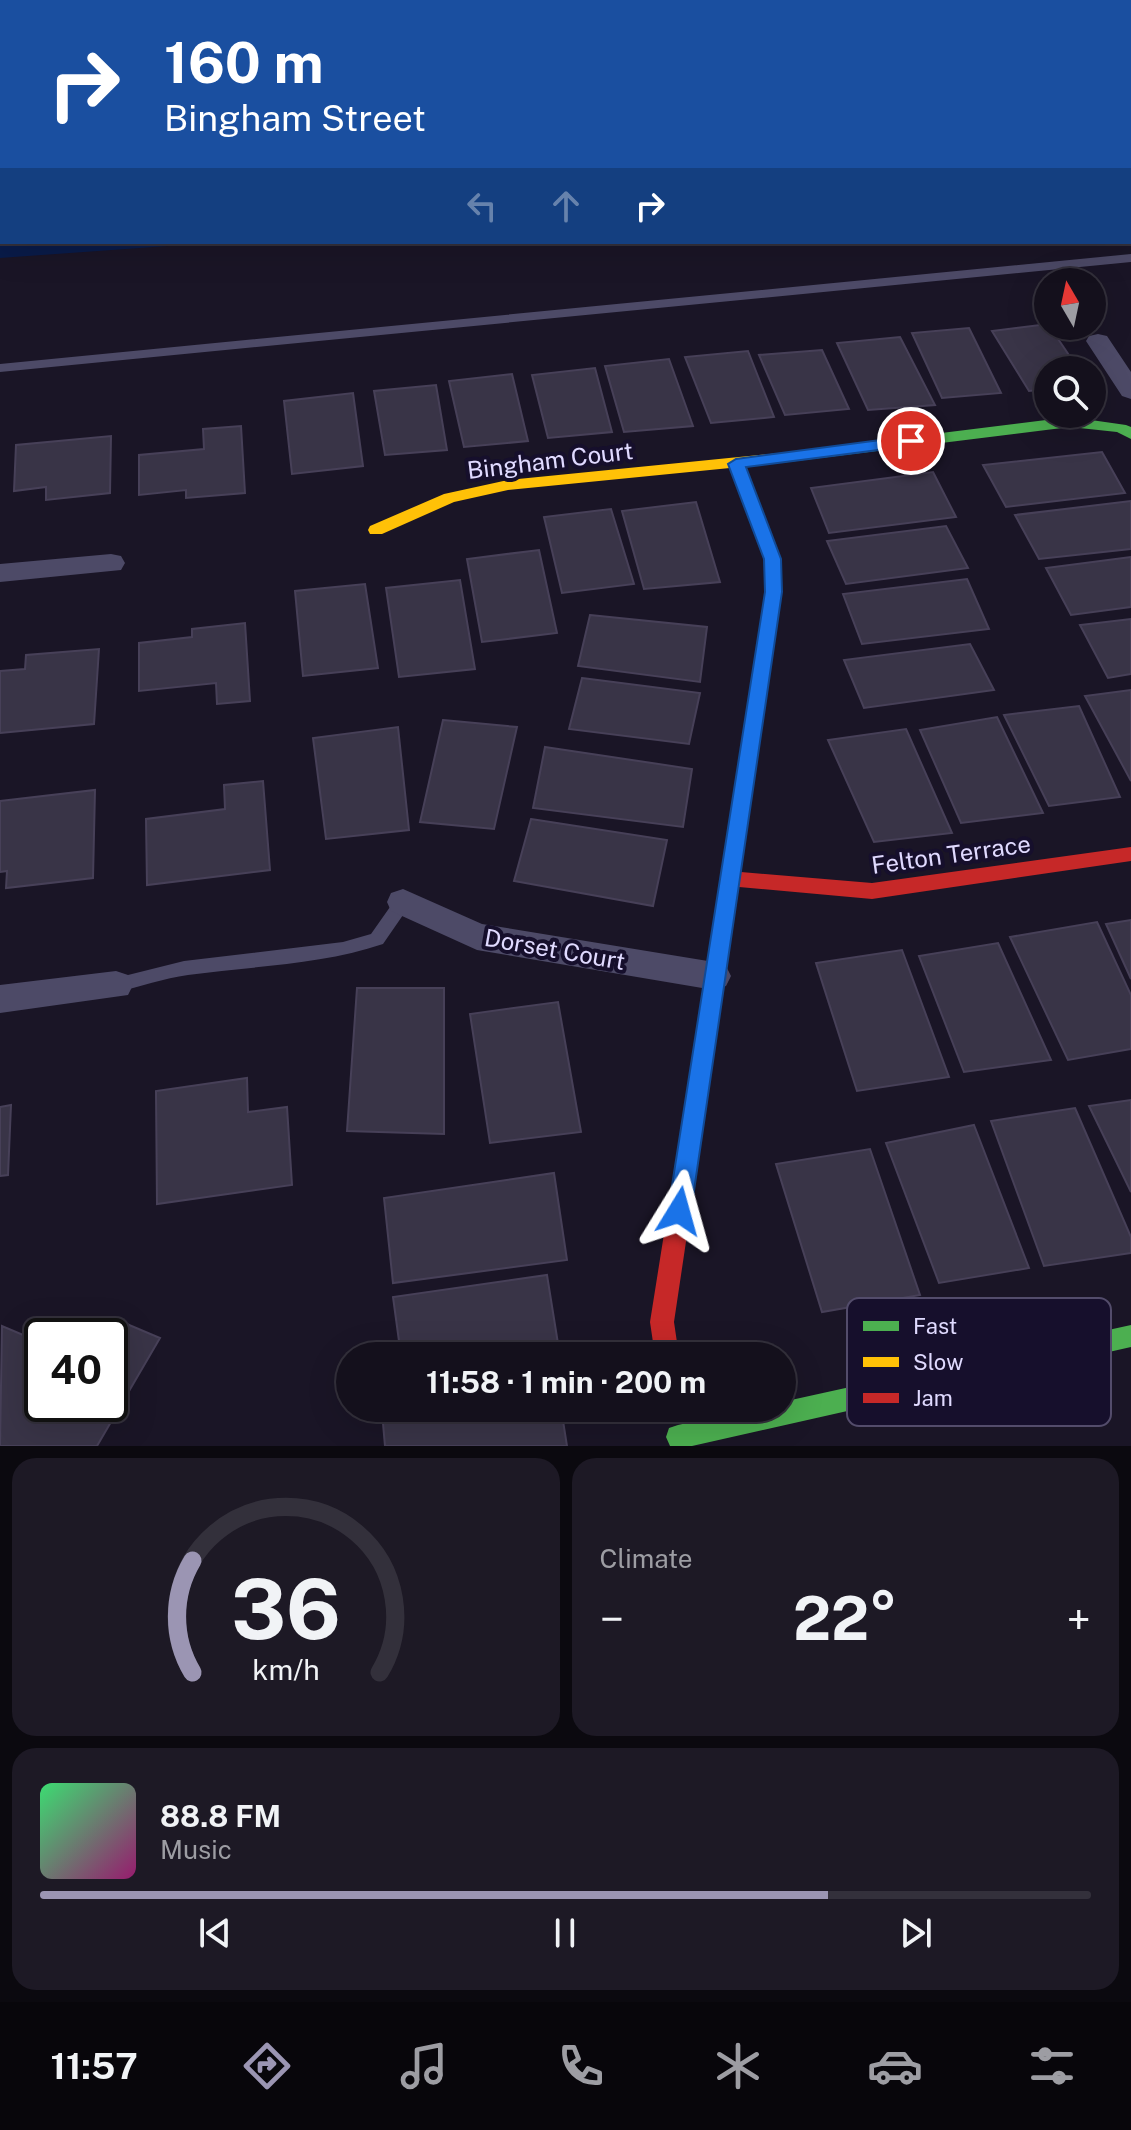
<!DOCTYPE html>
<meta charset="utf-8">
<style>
:root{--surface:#14101c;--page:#1d1925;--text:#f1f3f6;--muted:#9d9da3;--line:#33303b;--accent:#9b95b3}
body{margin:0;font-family:"Public Sans",sans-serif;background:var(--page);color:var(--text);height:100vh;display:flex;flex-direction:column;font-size:30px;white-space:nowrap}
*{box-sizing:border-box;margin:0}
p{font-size:26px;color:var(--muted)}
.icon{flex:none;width:44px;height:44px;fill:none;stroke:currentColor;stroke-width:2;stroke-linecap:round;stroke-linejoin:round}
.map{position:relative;height:1446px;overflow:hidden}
.details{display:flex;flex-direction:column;gap:12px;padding:12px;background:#0b090f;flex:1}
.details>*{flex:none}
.hud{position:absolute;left:0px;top:0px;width:1132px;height:244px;box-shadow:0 8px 32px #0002,0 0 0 2px var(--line);background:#1a4fa0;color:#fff;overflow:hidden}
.needle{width:52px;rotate:351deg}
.tools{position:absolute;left:1034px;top:268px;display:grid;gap:16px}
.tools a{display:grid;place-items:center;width:72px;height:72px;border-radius:50%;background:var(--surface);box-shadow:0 8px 32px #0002,0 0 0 2px var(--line);font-size:40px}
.speed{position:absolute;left:24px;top:1318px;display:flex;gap:16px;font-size:40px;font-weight:700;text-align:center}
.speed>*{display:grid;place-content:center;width:104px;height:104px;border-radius:50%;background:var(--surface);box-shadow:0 8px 32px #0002,0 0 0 2px var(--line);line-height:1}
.speed .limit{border:4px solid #111;border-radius:12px;background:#fff;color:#111}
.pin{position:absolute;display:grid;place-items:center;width:68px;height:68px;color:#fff;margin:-34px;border:4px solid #fff;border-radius:50%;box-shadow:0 2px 8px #0007}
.me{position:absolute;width:88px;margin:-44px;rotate:8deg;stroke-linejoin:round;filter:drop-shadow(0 0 6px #0008)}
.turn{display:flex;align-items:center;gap:28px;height:168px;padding:0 32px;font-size:36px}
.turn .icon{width:104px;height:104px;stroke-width:2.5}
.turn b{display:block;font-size:56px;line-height:68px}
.lanes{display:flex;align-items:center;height:76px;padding:0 32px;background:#0003;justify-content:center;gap:40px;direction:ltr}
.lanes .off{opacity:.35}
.big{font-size:60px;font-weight:700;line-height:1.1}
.details .widget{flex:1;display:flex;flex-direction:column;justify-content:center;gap:12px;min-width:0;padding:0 28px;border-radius:24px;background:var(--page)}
.details .dial{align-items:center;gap:0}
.dial svg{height:208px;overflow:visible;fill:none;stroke:var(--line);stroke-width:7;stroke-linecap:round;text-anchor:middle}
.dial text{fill:var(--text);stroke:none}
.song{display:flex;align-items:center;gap:24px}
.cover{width:96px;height:96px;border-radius:12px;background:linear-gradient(135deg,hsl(140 70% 55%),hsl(320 70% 35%))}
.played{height:8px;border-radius:4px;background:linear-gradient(90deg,var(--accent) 75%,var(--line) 75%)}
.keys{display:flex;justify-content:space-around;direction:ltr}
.heat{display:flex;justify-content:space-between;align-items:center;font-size:44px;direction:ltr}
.details .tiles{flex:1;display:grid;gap:12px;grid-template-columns:1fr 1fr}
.widget:last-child{grid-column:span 2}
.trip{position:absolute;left:336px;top:1342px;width:460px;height:80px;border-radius:40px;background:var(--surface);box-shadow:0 8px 32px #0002,0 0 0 2px var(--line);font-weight:700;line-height:80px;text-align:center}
.dock{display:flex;height:128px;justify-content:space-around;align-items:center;background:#08060b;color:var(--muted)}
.dock .icon{width:56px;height:56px}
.dock .selected{color:var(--accent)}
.dock b{font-size:36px;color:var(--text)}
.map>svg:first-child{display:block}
</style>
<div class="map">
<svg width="1131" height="1446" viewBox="0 0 1131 1446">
<rect width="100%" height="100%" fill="#1a1526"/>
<path fill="#091b49" d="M0,0H1131V179L1130,2H2V242H224L0,258Z"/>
<path fill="#393447" stroke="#474058" stroke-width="2" d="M1048,324L1079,370H1048V389L1029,391L992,331Z
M969,328L1001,393L942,398L912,333Z
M900,337L935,405L868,410L837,343Z
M822,350L849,409L785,415L759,355Z
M748,351L774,417L711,423L685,357Z
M669,359L693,426L624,432L605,366Z
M595,368L612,432L548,438L532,375Z
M512,374L528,441L464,447L449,381Z
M436,385L447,450L385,455L374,391Z
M353,393L363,466L292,474L284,401Z
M241,426L245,493L186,498V490L139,495V455L204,449L203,429Z
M111,436L110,493L46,500V487L14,491L16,445Z
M1102,452L1125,493L1006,507L983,465Z
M933,472L956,517L829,533L811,488Z
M1131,501V549L1039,559L1015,515Z
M696,502L720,582L644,589L622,511Z
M611,509L634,584L562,593L544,517Z
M946,526L968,568L846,584L827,541Z
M539,550L557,633L482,642L467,559Z
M1131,557V607L1071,615L1046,568Z
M967,579L989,629L862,644L843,594Z
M460,580L475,669L399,677L386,588Z
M365,584L378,668L303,676L295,591Z
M590,615L707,627L700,682L578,666Z
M1131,619V674L1108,678L1080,625Z
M245,623L250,701L217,704L216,683L139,691V643L192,637V629Z
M970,644L994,690L864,708L844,660Z
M99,649L94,724L0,733V671L25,669L26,655Z
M582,678L700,693L689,744L569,729Z
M1131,690V781L1085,696Z
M1079,706L1120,797L1049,806L1004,715Z
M997,717L1043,813L961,823L920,730Z
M443,720L517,727L494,829L420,822Z
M398,727L409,830L326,839L313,738Z
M906,729L952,833L874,842L828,740Z
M545,747L692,769L683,827L533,808Z
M263,781L270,870L147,885L146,819L225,809L224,785Z
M95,790L93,878L6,888L7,871L0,872V801Z
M531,819L667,840L653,906L514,881Z
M1131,920V979L1106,924Z
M1097,922L1131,995V1049L1068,1060L1010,937Z
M998,943L1051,1060L964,1072L919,956Z
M902,950L949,1077L857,1091L816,963Z
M357,988H444V1134L347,1131Z
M558,1002L581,1132L490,1143L470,1014Z
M247,1078L248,1112L287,1107L292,1185L157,1204L156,1091Z
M1131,1100V1192L1089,1106Z
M11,1105L8,1175L0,1176V1107Z
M1075,1108L1131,1237V1253L1044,1266L991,1121Z
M974,1125L1029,1268L939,1283L886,1143Z
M870,1149L920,1295L822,1312L776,1164Z
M554,1173L567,1260L393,1283L384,1198Z
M547,1275L560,1356H401L393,1297Z
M115,1319L160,1338L97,1446H0L2,1326L42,1343V1404H110V1336H104Z
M407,1408H561L567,1446H385L382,1412Z"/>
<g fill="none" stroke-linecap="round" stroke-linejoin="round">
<path fill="#4d4a67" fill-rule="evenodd" d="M1131,254V262L0,372V364Z
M403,895L409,897L412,902L383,944C321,965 253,966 188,975C164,978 140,987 116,992L110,990L107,985L110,980L116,978L184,961L343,942L371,934L397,897Z"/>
<path fill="#4d4a67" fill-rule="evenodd" d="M1098,334L1107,336L1131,372V399L1122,396L1086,341L1089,336Z
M111,554L121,556L125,563L121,570L0,582V564Z
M403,889L482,924L714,962L726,966L731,976L726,986L714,990L477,950L391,911L387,902L391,893Z
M116,971L128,975L133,985L128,995L0,1013V985Z"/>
<path fill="#4caf50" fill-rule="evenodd" d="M1070,417L1126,425L1131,427V439L1117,432L1070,427L780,463L772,458L780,453Z
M1131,1325V1347L692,1446H670L666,1437L669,1428L678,1425L754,1408H782V1402Z"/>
<path fill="#ffc107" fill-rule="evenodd" d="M780,453L786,454L788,458L786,462L745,466L781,559L782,592L758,756L755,761H743L740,756L766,592L765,559L730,468L508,490L454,502L382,534H370L368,530L370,526L444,494L508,480Z"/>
<path fill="#c62828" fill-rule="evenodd" d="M749,749L755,751L758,756L741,872L872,883L1131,847V861L872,899L739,887L674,1322L679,1356H655L650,1322L740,756L743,751Z"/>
</g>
<path fill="#1a73e8" stroke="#114b97" stroke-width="2" d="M911,436L917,438V445L746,467L781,559L782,592L691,1211L687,1218L679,1221L671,1218L668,1211L765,592L764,559L728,464L736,459Z"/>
<g text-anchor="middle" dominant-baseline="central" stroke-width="8" stroke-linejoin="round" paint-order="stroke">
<g font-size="24" fill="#e0daff" stroke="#160f2c">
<text transform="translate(550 460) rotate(-7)">Bingham Court</text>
<text transform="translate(951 854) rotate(-8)">Felton Terrace</text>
<text transform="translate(555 949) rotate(10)">Dorset Court</text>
</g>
</g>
<rect x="847" y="1298" width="264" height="128" rx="12" fill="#160f2c" stroke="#534c6b" stroke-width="2"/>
<rect x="863" y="1321" width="36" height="10" fill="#4caf50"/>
<rect x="863" y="1357" width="36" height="10" fill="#ffc107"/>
<rect x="863" y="1393" width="36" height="10" fill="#c62828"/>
<g font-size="22" fill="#e0daff">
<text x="913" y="1334">Fast</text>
<text x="913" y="1370">Slow</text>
<text x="913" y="1406">Jam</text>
</g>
</svg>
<div class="tools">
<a><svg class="needle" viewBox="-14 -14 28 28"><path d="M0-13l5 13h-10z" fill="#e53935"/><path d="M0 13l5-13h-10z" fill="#9d9da3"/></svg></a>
<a><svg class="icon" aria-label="search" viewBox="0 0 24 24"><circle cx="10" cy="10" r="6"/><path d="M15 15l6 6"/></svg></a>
</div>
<div class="speed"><div class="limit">40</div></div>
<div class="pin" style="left:911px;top:441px;background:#d93025"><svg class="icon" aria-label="arrive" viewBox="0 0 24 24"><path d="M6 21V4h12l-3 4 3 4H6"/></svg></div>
<svg class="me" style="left:679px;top:1211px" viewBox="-20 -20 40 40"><path d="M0-17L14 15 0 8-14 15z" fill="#1a73e8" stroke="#fff" stroke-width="4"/></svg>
<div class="trip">11:58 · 1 min · 200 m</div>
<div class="hud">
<div class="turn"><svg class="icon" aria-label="right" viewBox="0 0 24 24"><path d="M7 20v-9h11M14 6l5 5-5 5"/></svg><div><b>160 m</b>Bingham Street</div></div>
<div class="lanes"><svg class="icon off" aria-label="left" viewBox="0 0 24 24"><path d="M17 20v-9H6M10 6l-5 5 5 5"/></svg><svg class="icon off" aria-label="ahead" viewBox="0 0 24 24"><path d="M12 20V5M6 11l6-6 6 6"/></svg><svg class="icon" aria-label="right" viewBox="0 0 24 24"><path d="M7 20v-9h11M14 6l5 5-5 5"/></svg></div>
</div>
</div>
<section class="details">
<div class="tiles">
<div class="widget dial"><svg viewBox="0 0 100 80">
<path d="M14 69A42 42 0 1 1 86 69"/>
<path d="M14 69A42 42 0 0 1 14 26" stroke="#9b95b3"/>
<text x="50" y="56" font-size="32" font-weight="700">36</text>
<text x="50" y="72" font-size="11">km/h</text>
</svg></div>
<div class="widget"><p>Climate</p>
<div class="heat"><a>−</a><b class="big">22°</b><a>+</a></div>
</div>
<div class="widget">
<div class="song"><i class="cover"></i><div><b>88.8 FM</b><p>Music</p></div></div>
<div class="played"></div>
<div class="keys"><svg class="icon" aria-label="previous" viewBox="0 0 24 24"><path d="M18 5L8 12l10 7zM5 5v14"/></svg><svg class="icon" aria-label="pause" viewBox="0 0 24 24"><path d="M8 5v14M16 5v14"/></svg><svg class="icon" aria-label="next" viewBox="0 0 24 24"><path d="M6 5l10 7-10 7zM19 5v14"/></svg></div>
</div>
</div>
</section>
<nav class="dock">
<b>11:57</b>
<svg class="icon selected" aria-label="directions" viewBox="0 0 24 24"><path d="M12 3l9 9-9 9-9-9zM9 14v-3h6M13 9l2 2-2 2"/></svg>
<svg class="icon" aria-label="music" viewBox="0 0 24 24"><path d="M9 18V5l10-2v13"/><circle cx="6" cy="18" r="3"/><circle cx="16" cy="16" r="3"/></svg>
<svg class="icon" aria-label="phone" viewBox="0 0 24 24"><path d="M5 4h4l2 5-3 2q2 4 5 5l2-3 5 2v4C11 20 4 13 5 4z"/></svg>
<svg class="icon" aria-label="climate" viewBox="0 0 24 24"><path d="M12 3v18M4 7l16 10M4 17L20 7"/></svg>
<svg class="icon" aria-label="car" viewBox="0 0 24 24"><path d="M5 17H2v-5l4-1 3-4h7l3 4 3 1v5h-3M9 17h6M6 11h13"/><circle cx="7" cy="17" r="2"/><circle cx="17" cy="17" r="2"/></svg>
<svg class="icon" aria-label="filters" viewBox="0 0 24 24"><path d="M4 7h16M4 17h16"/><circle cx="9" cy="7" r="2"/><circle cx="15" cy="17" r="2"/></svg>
</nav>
